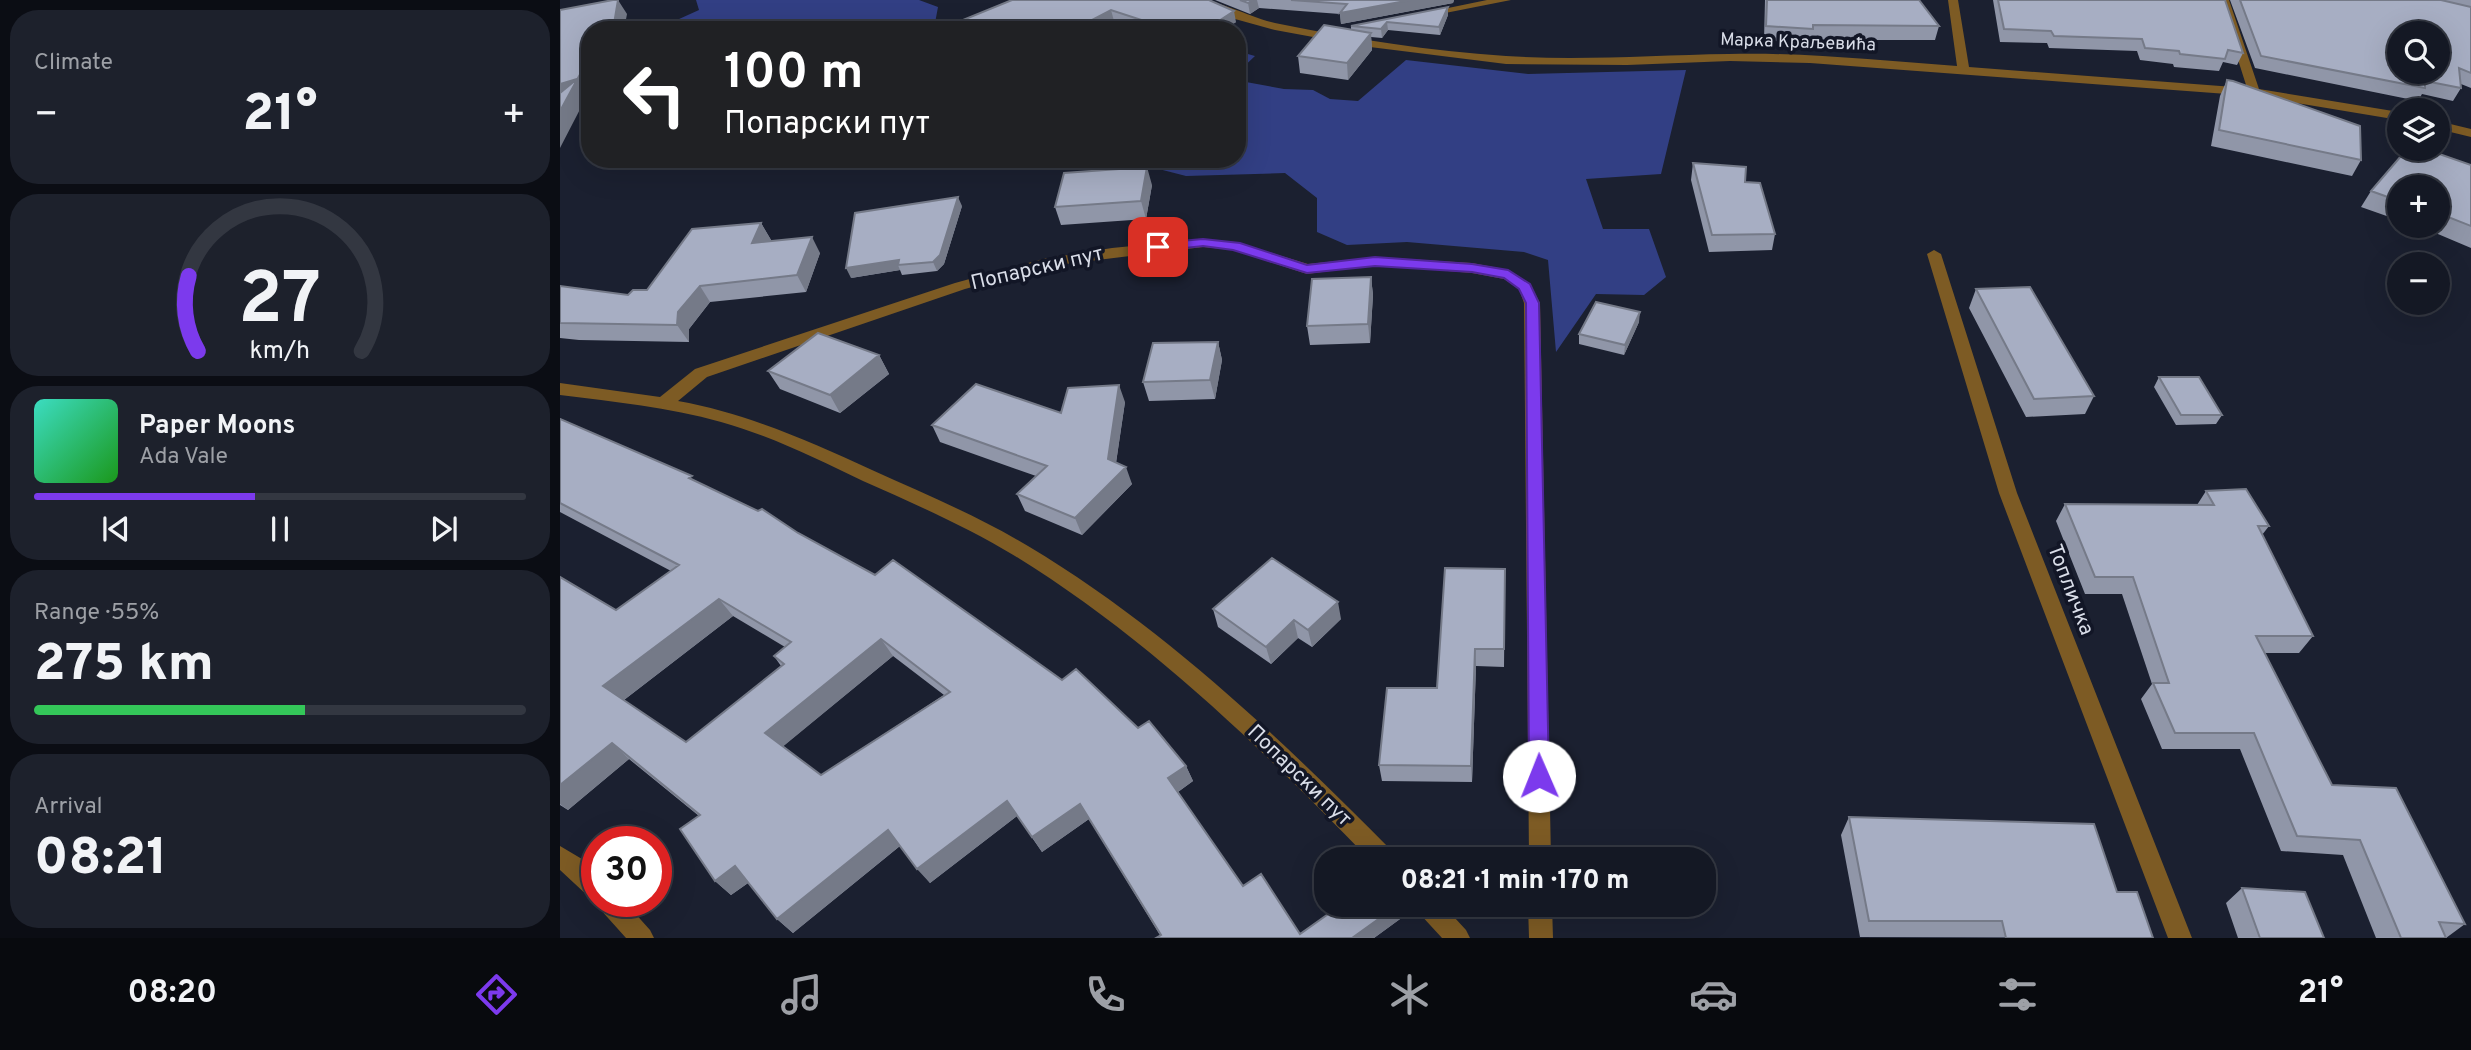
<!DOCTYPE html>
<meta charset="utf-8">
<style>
:root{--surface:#141824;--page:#1d212c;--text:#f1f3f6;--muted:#9da0a6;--line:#333741;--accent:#7c3aed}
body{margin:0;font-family:Overpass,sans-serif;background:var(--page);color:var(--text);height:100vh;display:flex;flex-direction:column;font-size:26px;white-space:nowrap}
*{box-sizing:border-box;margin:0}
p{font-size:23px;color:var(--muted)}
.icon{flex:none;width:38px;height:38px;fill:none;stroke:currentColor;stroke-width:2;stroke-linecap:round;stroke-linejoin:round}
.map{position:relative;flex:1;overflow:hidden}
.drawer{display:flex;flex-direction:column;gap:10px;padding:10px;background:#0b0d14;width:560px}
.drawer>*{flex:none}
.guide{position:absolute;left:21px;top:21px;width:665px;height:147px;border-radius:28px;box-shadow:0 7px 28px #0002,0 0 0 2px var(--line);background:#202124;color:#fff;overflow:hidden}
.fabs{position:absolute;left:1827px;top:21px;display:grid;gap:14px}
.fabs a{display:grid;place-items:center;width:63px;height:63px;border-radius:50%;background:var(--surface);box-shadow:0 7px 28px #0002,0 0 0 2px var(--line);font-size:35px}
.speed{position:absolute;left:21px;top:826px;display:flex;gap:14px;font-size:35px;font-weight:700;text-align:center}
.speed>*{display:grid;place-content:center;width:91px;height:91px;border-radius:50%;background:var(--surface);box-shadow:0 7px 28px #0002,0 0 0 2px var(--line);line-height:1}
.speed .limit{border:10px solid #d22;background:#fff;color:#111}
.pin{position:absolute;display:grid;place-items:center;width:60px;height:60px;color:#fff;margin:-30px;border-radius:14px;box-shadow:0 4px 10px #0006}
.me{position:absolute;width:77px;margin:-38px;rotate:359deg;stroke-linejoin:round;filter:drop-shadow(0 0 5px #0008)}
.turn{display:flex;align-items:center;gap:24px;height:147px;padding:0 28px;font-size:32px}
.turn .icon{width:91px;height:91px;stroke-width:2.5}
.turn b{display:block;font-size:49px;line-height:60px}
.big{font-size:52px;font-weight:800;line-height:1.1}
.drawer .card{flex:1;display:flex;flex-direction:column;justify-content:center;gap:10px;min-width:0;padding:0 24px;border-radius:28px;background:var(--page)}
.drawer .dial{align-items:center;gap:0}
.dial svg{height:182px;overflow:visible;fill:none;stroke:var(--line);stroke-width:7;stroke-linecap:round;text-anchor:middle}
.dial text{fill:var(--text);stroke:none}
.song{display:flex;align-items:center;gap:21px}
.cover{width:84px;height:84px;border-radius:10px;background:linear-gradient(135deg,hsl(170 70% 55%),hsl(120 70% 35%))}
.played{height:7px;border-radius:4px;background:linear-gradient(90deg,var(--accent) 45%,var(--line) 45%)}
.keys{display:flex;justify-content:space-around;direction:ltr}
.heat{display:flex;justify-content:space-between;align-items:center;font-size:38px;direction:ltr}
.charge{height:10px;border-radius:5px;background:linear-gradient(90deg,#34c759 55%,var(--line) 0)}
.trip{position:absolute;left:754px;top:847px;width:402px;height:70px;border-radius:28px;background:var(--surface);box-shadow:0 7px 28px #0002,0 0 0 2px var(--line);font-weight:800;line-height:70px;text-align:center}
.tabs{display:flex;height:112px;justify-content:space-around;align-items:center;background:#080a0e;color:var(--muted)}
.tabs .icon{width:49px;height:49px}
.tabs .current{color:var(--accent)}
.tabs b{font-size:32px;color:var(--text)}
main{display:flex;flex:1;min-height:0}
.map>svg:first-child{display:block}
</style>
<main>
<section class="drawer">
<div class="card"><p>Climate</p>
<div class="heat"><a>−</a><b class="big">21°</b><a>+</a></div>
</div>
<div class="card dial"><svg viewBox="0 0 100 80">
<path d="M14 69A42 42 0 1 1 86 69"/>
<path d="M14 69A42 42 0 0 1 10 36" stroke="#7c3aed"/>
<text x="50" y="56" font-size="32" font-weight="700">27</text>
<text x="50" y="72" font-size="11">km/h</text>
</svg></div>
<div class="card">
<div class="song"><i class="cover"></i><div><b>Paper Moons</b><p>Ada Vale</p></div></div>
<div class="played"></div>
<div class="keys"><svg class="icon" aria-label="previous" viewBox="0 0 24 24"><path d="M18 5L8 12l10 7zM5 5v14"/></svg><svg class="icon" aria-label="pause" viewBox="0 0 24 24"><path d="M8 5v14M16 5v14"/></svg><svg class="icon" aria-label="next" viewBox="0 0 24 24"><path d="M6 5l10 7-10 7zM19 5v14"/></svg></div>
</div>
<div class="card"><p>Range · 55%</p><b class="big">275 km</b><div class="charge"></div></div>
<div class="card"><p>Arrival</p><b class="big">08:21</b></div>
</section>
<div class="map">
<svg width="1911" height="938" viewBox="0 0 1911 938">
<rect width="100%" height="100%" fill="#1b2030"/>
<path fill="#323f84" d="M136,0H359L378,7L375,23L358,30H104L108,24L139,10Z
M677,51L695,56L678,72L686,82L724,89L753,90L770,99L798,101L846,60L968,74L1126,70L1101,174L1026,179L1043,229H1089L1106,277L1084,295L1036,294L996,352L988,260L964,252L847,242L787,245L757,232V198L725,173L626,176L591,167L592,159H677Z"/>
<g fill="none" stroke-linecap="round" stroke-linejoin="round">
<path fill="#7d5b24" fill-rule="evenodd" d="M634,0C663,0 691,19 720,24C794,39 870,51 946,56C1020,61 1095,55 1169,54C1245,52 1321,61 1397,66L1388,0H1398L1409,67L1687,88L1659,0H1669L1699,89L1839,112V120L1694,96L1250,63L1170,61L1067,65L946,64L802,46L715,30L675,19Z
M927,0H951L865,17L859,14Z
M1878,121L1911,129V137L1878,129Z
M643,239L675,242L748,264L815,257L912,263L949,270L970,284L980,303L991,859H969L964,303L959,289L944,279L912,273L815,265L747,274L673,250L643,247L489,266L405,289L147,377L118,401C186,413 249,441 312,470C365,494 418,516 468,546C605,628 721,739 832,851L835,859H809C701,748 588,638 455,556C407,527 355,504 303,481C257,459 211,436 161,422C108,407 55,402 0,395V383L100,397L135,369L395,283L483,259L552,248Z
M1374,250L1381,254L1457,493L1632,938H1608L1439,493L1367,254Z
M0,846L27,862L37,872V901H64L90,930L94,938H66L40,909L36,901L37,900L29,897L0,870Z
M855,905H883L906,930L910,938H882L859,913Z
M968,905H992L993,938H969Z"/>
</g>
<path fill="#9096a8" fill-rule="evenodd" d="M452,0L676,22L664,30H581L554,21L537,30H401L398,22Z
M655,0H894L893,3L781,24L780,14L699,8L690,14Z
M1205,0H1359L1379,26L1375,40H1251L1250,44L1204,40Z
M1433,0H1665L1683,53L1677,65L1663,62L1659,71L1614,67L1613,64L1580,60L1577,51L1489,48L1487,43L1440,42Z
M1670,0H1911V88L1901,84V88L1893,101L1862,94L1858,101L1695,68Z
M888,15L880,35L828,30L822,38L811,37L812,50L788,80L740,73L738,56L791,30V26Z
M1667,80L1801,160L1792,176L1651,146L1660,96Z
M1133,163L1185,182L1215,234L1212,250L1149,252L1131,180Z
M1911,165V248L1859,226H1878V187H1839V218L1838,220L1801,207L1811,191Z
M592,185L586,219L501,225L495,207Z
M402,206L384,264L377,271L342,275L340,270L291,278Z
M201,223L211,240L210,241L260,253L246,292L150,302L129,329V342L19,340L0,338V286L68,295L87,290Z
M811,277L813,295L810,343L750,345L747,326Z
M1416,289L1534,396L1525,414L1466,417L1409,308Z
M1079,322L1064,355L1019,344V334Z
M658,342L662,360L655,399L589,401L583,382Z
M319,355L329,374L280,413L220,389L208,371Z
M1599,377L1662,415L1656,424L1616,425L1594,387Z
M565,402L556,463L572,484L522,535L465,511L457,494L476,476L380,442L372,425L501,413Z
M0,419L135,481L238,533L502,680L578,728L626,766L633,781L618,792L683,886L740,934L851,911L814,938L600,935L529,819L482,852L457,816L370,883L340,846L233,933L217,919L188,883L171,895L155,881L139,816L69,759L8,810L0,805V577L56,610L111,571L0,512ZM173,616L225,647L214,656L221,666L126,742L64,700ZM333,656L384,695L261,775L223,746Z
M1646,491L1709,526L1702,535L1753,636L1739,653H1704L1772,785L1905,924L1886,938H1816L1783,855L1721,851L1680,749H1602L1581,699L1592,684L1562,594H1525L1496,521L1505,504L1637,505Z
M945,569L944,667L916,666L912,782L822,781L819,765L877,688Z
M653,609L781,619L752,647L738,638L711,664L658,627Z
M1289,817L1557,892L1593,938L1300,937L1281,835Z
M1682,888L1764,938H1678L1666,903Z"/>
<path fill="#757a88" d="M58,0L67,14L64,30H53Z
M693,0H697L699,8L690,14L688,3Z
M851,0H894L893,3L781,24L780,13Z
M888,7V15L880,35L879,27Z
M551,10L554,21L537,30H513Z
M674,11L676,22L664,30H645Z
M827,22L828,30L822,38L821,29Z
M811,33L812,50L788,80L787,63Z
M30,56V90L0,148V84Z
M587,167L592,185L586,219L581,201Z
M398,197L402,206L384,264L377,271L373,262Z
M201,223L211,240L201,259L192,243Z
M252,237L260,253L246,292L237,275Z
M339,260L338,265L340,270L291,278L286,268Z
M811,277L813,295L810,343L808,324Z
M140,286L150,302L129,329V342L117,325L118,312Z
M1080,312L1079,322L1064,355L1065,345Z
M658,342L662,360L655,399L650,380Z
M319,355L329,374L280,413L270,395Z
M559,385L565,402L554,476L548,459Z
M566,467L572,484L522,535L515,518Z
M159,599L173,616L60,703L43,686Z
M778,602L781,619L752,647L748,630Z
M734,620L738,638L711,664L706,647Z
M321,639L333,656L220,749L205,733Z
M915,649L916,666L912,782L911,766Z
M52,743L69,759L8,810L0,804V785Z
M626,766L633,781L615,794L608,778Z
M447,801L457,816L370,883L357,869Z
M520,804L529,819L482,852L472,837Z
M328,830L341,845L233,933L217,919Z
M175,866L191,881L171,895L155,881Z
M838,905H850L851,911L814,938H792Z"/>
<path fill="#a7aec3" stroke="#757a88" stroke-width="2" fill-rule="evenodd" d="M53,0H58L53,30H30V56L0,111V93L17,79L0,84V10Z
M452,0H649L674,11L645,30H612L551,10L513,30H417L398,22Z
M680,0H693L688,3Z
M731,0H851L780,13L787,4Z
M1207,0H1359L1379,26L1253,25V29L1206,26Z
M1438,0H1665L1683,53L1668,50L1665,59L1620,54L1619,51L1585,48L1582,39L1494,36L1491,31L1444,29Z
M1680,0H1881L1911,7V73L1899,68L1901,88L1865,81V88L1701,56ZM1839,33H1878V72H1839Z
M888,7L879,27L827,22L821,29L791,26Z
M764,25L811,33L787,63L738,56Z
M1667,80L1673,81L1800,126L1801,160L1659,130Z
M1847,149H1865L1911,165V226L1878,213V187H1839V201L1811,191Z
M1133,163L1186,167L1185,182L1200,183L1215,234L1152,235Z
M587,167L581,201L495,207L504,173Z
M398,197L380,255L373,262L338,265L339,260L286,268L295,213Z
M201,223L192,243L252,237L237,275L140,286L118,312L117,325L0,323V286L68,295L73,290H87L132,229Z
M811,277L808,324L747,326L752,279Z
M1470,287L1534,396L1474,399L1416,289Z
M1036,302L1080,312L1065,345L1019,334Z
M258,333L319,355L270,395L208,371Z
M658,342L650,380L583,382L593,343Z
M1599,377H1639L1662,415H1621Z
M416,384L501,413L508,388L559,385L548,459L566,467L515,518L457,494L487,466L372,425Z
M0,419L132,476L129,478L198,511L202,509L238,533L315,575L333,560L502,680L516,669L578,728L589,721L626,766L608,778L683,886L701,874L740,934L781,905H838L792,938H596L601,935L520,804L472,837L447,801L357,869L328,830L217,919L175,866L155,881L120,829L140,815L52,743L0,785V577L56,610L119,565L0,503ZM159,599L231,642L214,656L224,664L126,742L43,686ZM321,639L390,692L261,775L205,733Z
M1686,489L1709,526H1698L1753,636H1696L1772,785L1836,788L1905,924L1879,922L1886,938H1841L1800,840L1737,836L1694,733H1615L1593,683H1609L1573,577H1535L1505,504L1654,505L1646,491Z
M712,558L778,602L748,630L734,620L706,647L653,609Z
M885,568L945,569L944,649H915L911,766L819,765L827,688H877Z
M1289,817L1534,824L1557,892H1577L1593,938H1446L1442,921H1309Z
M1682,888L1745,892L1764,938H1700Z"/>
<path fill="#7c3aed" stroke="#51269a" stroke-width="2" d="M643,239L680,243L747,265L815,257L912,264L948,270L970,284L979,303L989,776L986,782L979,785L972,782L969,776L966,303L959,289L944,278L912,272L815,266L747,273L673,250L643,246L598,251L591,247L598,243Z"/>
<g text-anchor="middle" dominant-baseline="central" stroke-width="7" stroke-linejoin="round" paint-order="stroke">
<g font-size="18" fill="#d9dde8" stroke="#121626">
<text transform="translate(1238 43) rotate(2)">Марка Краљевића</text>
</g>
<g font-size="21" fill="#d9dde8" stroke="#121626">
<text transform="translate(477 269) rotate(-13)">Попарски пут</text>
<text transform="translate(1510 590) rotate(69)">Топличка</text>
<text transform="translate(739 776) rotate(44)">Попарски пут</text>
</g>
</g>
</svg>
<div class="fabs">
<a><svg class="icon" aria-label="search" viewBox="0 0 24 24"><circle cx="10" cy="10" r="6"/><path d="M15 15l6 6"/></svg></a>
<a><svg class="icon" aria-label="layers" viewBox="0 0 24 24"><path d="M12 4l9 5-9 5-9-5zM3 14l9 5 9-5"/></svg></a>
<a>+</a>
<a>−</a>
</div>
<div class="speed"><div class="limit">30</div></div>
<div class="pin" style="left:598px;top:247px;background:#d93025"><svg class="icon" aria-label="arrive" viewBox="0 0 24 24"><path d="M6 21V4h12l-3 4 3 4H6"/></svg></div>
<svg class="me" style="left:979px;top:776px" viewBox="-20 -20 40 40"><circle r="19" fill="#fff"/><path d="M0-13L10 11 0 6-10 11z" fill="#7c3aed"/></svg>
<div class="trip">08:21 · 1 min · 170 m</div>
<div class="guide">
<div class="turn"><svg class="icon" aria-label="left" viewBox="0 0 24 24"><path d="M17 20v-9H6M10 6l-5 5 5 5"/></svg><div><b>100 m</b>Попарски пут</div></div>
</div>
</div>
</main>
<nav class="tabs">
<b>08:20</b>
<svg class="icon current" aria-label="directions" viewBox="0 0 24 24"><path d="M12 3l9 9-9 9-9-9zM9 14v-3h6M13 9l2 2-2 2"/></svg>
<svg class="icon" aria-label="music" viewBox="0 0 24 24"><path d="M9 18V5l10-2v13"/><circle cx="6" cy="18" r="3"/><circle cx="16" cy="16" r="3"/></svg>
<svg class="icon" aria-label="phone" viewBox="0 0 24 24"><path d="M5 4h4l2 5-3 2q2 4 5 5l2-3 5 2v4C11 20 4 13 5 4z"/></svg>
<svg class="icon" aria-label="climate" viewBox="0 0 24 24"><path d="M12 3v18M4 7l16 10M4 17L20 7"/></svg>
<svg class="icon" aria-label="car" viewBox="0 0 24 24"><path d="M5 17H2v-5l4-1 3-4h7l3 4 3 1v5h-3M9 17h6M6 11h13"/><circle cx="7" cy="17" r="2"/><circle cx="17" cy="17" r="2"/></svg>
<svg class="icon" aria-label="filters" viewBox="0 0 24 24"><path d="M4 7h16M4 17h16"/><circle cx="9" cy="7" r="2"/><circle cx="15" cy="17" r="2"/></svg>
<b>21°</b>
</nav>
